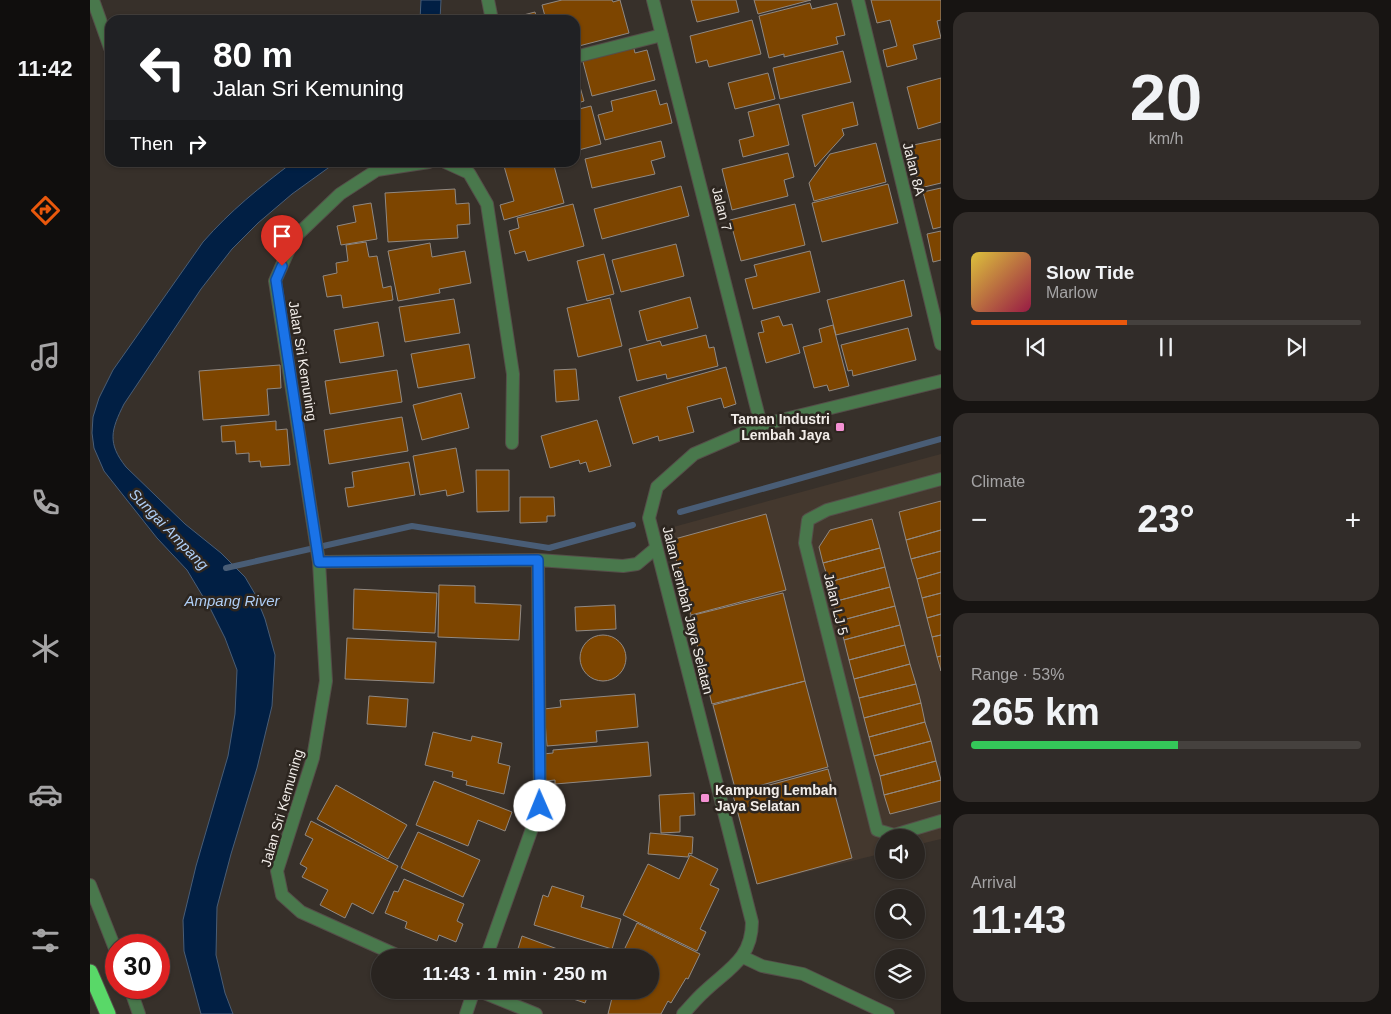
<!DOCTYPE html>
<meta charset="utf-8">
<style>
:root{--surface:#292420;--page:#312c29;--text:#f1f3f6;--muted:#a5a4a5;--line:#45413e;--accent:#ea580c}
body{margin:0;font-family:Helvetica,sans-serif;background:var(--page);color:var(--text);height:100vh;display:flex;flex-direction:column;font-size:19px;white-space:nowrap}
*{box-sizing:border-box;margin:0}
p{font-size:16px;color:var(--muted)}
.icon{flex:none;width:28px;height:28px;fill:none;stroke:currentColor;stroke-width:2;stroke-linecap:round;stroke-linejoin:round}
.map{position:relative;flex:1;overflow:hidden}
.side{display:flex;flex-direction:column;gap:12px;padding:12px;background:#171412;width:450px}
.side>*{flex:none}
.banner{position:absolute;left:15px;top:15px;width:475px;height:152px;border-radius:15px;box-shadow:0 1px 4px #0004,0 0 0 1px var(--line);background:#202124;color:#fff;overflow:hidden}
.fabs{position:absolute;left:785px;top:829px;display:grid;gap:10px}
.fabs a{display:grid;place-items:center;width:50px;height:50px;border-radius:50%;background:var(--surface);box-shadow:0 1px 4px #0004,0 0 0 1px var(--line);font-size:25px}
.speed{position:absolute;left:15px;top:934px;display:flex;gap:10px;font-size:25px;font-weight:700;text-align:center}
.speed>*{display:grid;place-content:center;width:65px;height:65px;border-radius:50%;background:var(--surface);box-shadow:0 1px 4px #0004,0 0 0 1px var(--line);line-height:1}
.speed .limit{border:8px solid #d22;background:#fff;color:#111}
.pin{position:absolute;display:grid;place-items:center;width:42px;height:42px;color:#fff;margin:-51px -21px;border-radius:50% 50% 50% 0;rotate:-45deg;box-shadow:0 0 5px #0007}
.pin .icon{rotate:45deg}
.me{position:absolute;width:55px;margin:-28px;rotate:359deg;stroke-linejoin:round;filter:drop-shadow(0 0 4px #0008)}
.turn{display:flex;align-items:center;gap:18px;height:105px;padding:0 25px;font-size:22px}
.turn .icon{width:65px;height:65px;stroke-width:2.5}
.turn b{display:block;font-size:35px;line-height:42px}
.then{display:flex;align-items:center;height:48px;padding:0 25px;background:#0003;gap:10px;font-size:19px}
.big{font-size:38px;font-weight:600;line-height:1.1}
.side .tile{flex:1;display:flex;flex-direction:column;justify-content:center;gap:8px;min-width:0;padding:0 18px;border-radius:15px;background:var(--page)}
.side .dial{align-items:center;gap:0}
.dial b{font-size:65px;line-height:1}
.song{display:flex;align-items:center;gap:15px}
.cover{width:60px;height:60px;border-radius:8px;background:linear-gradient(135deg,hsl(50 70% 55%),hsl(340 70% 35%))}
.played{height:5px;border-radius:2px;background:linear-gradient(90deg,var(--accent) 40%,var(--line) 40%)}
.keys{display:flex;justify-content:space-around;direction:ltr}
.heat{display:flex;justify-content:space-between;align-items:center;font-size:28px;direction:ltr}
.charge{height:8px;border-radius:4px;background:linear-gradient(90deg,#34c759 53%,var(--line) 0)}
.trip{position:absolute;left:281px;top:949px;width:288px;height:50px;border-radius:25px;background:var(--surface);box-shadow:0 1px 4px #0004,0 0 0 1px var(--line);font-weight:600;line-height:50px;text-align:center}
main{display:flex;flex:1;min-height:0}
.tabs{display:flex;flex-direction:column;width:90px;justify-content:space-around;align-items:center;background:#100e0d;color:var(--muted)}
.tabs .icon{width:35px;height:35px}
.tabs .active{color:var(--accent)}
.tabs b{font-size:22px;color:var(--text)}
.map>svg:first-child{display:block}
</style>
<main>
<nav class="tabs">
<b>11:42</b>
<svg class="icon active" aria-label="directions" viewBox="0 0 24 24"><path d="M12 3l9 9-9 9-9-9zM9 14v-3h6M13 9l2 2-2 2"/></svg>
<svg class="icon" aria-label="music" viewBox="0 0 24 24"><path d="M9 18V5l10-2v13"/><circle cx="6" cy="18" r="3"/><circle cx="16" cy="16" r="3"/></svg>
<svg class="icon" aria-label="phone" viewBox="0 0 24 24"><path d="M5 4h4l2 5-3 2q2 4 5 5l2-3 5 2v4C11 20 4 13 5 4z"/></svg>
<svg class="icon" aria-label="climate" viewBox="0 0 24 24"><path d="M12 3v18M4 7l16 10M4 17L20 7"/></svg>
<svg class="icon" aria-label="car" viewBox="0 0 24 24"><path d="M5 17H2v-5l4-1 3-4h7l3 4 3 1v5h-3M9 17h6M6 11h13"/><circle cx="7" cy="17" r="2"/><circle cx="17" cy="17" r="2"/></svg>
<svg class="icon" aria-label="filters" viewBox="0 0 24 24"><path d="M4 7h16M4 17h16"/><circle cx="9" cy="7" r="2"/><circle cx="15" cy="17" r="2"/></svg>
</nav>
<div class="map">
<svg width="851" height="1014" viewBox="0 0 851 1014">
<rect width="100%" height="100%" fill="#37302a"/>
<path fill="#44382e" d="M851,454V839L826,845V838H794V853L668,884L576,529Z"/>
<path fill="#011f44" stroke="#495d76" d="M331,0H351L350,20H330Z
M203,162L245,163L202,194L168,223L142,249L111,289L34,404C21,430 17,443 36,467L95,524L131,553L155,577L165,594L175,619L185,655L182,706L167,768L141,854L127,907L126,955L135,993L143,1014H111L94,951L93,920L106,866L138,756L145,714L147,670L135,638L121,610L97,570L67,538L14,471L4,448L2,433L3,417L9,398L23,370L113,242C140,211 170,187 203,162Z"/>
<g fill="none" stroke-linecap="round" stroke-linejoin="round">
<path stroke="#495d76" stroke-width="6" d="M590,512L851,439
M136,568L322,526L459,548L543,525"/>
</g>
<path fill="#7d4500" stroke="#918982" d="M472,0H522L523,2L530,0L539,33L485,47V20H456L452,5Z
M601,0H646L649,12L607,22Z
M664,0H721L668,14Z
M781,0H851V20L847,21L851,38L823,45L827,59L797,67L793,50L807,46L800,20L787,23Z
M720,3L722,9L747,3L755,35L746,37L748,44L694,57V54L679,58L669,16Z
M445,12L447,20H418V19Z
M662,20L671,54L619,67L617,60L606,63L600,36Z
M543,45L545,53L557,50L565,80L502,96L492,58Z
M753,51L761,82L690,99L683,68Z
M485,69L494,101L485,104Z
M678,73L685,99L645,109L638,83Z
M851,78V122L828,129L817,87Z
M566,90L570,105L577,103L582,123L515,140L508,115L523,111L521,101Z
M763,102L768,125L752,129L754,135L725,167L712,115Z
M689,104L699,145L653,157L649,140L664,136L658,112Z
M501,106L511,144L485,151V110Z
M851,139V183L830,188L819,146Z
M571,141L575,157L561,161L565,174L502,188L495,159Z
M786,143L796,182L724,201L719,183L740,154Z
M698,153L704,177L694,180L698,196L642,210L632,169Z
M426,162H463L474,203L414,220L410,205L424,201L414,166Z
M798,184L808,223L732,242L722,203Z
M591,186L599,216L512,239L504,209Z
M851,188V227L843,229L833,192Z
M365,189L366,204L379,203L380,224L367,225L368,238L298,242L295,193Z
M281,203L287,239L251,245L247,226L266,222L263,206Z
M483,204L494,246L438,261L435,251L425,254L419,231L429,228L427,218Z
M705,204L715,245L651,261L640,220Z
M851,231V260L843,262L837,234Z
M276,242L279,257L287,256L293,288L301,286L303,300L253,308L251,295L237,297L233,276L247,273L246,263L258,261L256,245Z
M340,243L342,257L375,251L381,283L349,289L350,293L308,301L298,251Z
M586,244L594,276L531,292L522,260Z
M720,251L730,292L663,309L655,279L667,276L664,265Z
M514,254L524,294L497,301L487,261Z
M814,280L822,316L746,335L737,300Z
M600,297L608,328L557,341L549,311Z
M520,298L532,346L488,357L477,308Z
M364,299L370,333L315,342L309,307Z
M689,316L693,326L702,324L710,353L676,363L668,333L674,332L671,321Z
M288,322L294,356L250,363L244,330Z
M743,325L759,386L739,391L737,385L724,388L713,347L732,342L729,329Z
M818,328L826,360L763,376L762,370L758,371L751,345Z
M616,335L619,348L624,347L628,366L577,379L576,374L547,381L539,349L570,341L572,346Z
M379,344L385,378L328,388L321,354Z
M190,365L191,388L177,389L179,415L113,420L109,371Z
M636,367L646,404L634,408L631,398L597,407L604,432L569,441L568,436L543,444L529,397Z
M486,369L489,400L466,402L464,370Z
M307,370L312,402L240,414L235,381Z
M371,393L379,428L332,440L323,405Z
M312,417L318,451L239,464L234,430Z
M507,420L521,466L499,472L496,462L490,464L489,460L460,468L451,436Z
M186,421V430L197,429L200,465L171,467L170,461L159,462V453L146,454L145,441L132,442L131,426Z
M366,448L374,492L357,496L356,490L330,495L323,456Z
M319,462L325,495L258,507L255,488L264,487L262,472Z
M386,470H419V511L387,512Z
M430,497H464L465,516H457V522L430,523Z
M851,501V530L816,540L809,512Z
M676,514L696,590L601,615L581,540Z
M782,519L790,548L733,563L729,547L740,530Z
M851,530V551L821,559L816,540Z
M790,548L795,567L739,582L733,563Z
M851,551V572L827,579L821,559Z
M795,567L800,587L743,602L739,582Z
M851,572V593L832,598L827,579Z
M349,585L385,586V603L431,605L429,640L348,637Z
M800,587L805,606L749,621L743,602Z
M264,589L347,593L345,633L263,629Z
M693,593L715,681L622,704L600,616Z
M851,593V614L837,618L832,598Z
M525,605L526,629L486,631L485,607Z
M805,606L810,625L754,640L749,621Z
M851,614V635L842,637L837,618Z
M810,625L815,645L759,660L754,640Z
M851,635V656L847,657L842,637Z
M490 658a23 23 0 1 1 46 0a23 23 0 1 1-46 0Z
M257,638L346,642L344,683L255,679Z
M815,645L820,664L764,679L759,660Z
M851,656V671L847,657Z
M820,664L826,684L769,698L764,679Z
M715,681L738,767L646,792L623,705Z
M826,684L831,703L774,718L769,698Z
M545,694L548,727L506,731L507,742L457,746L454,709L471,707L470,700Z
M279,696L318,699L316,727L277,724Z
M831,703L835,722L779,737L774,718Z
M835,722L841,741L784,756L779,737Z
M343,732L381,741L382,736L412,743L408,763L420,766L414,794L376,785L377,781L362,777L363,772L335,765Z
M841,741L846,761L790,776L784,756Z
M558,742L561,776L465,784V780L456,781L453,754L463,753V750Z
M846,761L851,780L794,795L790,776Z
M738,769L762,858L667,884L643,795Z
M851,780V801L800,814L794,795Z
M344,781L422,812L415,831L388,820L378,846L326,825Z
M246,785L317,825L298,859L227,819Z
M604,793L605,815L590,816V832L571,833L569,795Z
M221,821L308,866L283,914L262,903L255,918L230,905L238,890L212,877L217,868L210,864L223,839L215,835Z
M328,832L390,860L373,897L311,868Z
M560,833L603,837L602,854L599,853L598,857L558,854Z
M600,855L628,869L620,885L629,889L610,929L616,932L607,951L533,915L558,864L589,879Z
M314,879L374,904L367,921L373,924L366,942L349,935L347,941L315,928L317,922L295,913L304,891L308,892Z
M462,886L494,896L491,907L531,919L522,949L444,925L453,895L458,897Z
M547,923L610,954L598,979L596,978L581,1003L578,1001L571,1014H518L522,998L525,990H560V958H535L538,950L535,948Z
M432,936L492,958H425Z
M457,990H500L495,1003Z"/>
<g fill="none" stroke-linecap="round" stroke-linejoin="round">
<g stroke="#554e49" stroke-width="14">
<path id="minor" d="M3,0L20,48
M398,0L402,20
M563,0L671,425
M768,0L851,344
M485,57L572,35
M355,162L379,173L397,204L423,374L422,443
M851,479L737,510L718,520L715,543L787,830L804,835L851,821
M229,562L448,560L533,566L547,564L566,548
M0,885L26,951
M653,957L672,966L713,974L798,1014
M313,958L211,912L192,895L187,871L223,758L236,681L229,562L185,281L204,238L250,194L287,170L339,162
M396,958L450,806L448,560
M40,988L49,1014
M387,990L446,1014
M376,1014L384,990
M593,1014C600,1007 606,999 614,992C638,969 662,959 662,922L559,518L567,487L604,454L671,425L851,381"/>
</g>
<g stroke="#554e49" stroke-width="17">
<path id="highway" d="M0,972L18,1014"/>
</g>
<use href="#minor" stroke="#49784c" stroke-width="12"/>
<use href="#highway" stroke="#59d868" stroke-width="15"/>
</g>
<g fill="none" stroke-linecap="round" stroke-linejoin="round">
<g stroke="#114b97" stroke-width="12">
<path id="route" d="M192,266L186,280L229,562L448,560L450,806"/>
</g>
<use href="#route" stroke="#1a73e8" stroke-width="9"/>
</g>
<g fill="#f491d3" stroke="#2d2620" stroke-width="2">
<rect x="745" y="422" width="10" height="10" rx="2.5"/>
<rect x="610" y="793" width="10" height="10" rx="2.5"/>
</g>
<g text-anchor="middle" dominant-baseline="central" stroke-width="5" stroke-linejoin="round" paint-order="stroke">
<g font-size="14" fill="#f2ede9" stroke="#2d2620">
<text transform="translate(824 169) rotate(76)">Jalan 8A</text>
<text transform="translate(632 209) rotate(76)">Jalan 7</text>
<text transform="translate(213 361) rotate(81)">Jalan Sri Kemuning</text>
<text transform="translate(746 604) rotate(76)">Jalan LJ 5</text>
<text transform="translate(598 610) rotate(76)">Jalan Lembah Jaya Selatan</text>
<text transform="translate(192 808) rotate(-74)">Jalan Sri Kemuning</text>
</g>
<g font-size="14" font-weight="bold" fill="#f2ede9" stroke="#2d2620" text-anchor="end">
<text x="740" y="419">Taman Industri<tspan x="740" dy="16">Lembah Jaya</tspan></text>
<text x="625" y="790" text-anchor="start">Kampung Lembah<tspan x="625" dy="16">Jaya Selatan</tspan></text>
</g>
<g font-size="15" font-style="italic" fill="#afcef5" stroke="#2d2620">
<text transform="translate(79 529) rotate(46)">Sungai Ampang</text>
<text x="142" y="600">Ampang River</text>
</g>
</g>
</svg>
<div class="fabs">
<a><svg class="icon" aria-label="sound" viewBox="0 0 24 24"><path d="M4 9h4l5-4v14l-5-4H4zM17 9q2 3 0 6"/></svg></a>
<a><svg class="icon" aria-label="search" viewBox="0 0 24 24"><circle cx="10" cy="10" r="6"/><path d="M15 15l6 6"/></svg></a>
<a><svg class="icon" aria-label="layers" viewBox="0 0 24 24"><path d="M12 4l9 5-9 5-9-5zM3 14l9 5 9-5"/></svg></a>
</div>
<div class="speed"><div class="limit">30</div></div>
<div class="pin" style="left:192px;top:266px;background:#d93025"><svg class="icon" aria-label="arrive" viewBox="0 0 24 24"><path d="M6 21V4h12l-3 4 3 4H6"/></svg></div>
<svg class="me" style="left:450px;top:806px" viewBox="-20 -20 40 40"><circle r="19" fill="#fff"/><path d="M0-13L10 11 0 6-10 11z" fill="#1a73e8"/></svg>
<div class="trip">11:43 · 1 min · 250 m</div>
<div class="banner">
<div class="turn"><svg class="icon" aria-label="left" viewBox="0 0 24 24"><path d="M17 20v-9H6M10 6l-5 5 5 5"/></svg><div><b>80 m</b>Jalan Sri Kemuning</div></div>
<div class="then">Then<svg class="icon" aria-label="right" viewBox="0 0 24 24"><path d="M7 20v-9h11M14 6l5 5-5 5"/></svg></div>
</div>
</div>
<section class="side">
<div class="tile dial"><b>20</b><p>km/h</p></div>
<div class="tile">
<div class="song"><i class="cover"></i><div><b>Slow Tide</b><p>Marlow</p></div></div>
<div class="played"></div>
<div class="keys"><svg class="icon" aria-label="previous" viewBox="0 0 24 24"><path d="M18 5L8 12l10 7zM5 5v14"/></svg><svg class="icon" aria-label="pause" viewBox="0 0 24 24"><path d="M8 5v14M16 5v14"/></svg><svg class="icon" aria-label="next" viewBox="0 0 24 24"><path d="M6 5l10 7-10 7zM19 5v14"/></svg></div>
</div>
<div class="tile"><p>Climate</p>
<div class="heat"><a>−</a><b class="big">23°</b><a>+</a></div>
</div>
<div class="tile"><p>Range · 53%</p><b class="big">265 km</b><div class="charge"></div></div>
<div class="tile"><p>Arrival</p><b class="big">11:43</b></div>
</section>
</main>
